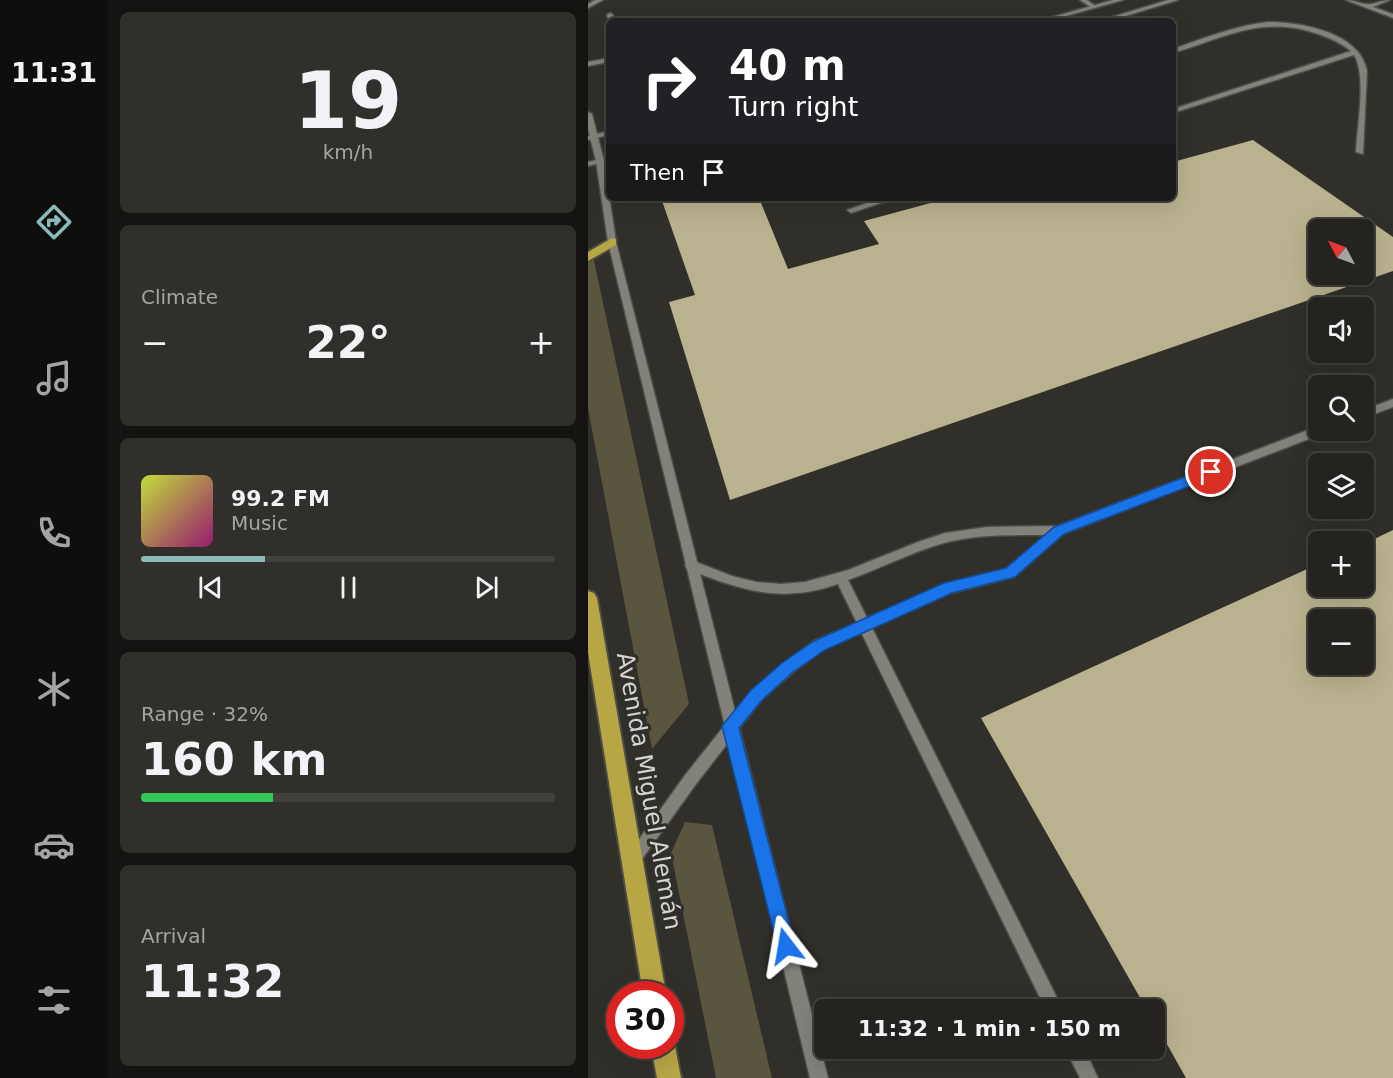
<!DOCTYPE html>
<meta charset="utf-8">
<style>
:root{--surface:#24231f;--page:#302f2c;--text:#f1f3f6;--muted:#a3a4a4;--line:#41403d;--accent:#8bbbb9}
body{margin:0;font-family:"DejaVu Sans",sans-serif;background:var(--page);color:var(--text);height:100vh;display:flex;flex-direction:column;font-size:22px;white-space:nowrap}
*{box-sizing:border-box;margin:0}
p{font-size:20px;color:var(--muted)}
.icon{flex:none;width:33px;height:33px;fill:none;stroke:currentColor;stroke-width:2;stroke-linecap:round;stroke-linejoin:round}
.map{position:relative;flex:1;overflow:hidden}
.details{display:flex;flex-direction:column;gap:12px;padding:12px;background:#141311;width:480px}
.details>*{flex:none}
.guide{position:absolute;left:18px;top:18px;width:570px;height:183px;border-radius:9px;box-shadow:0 6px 24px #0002,0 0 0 2px var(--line);background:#202124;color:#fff;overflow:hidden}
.needle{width:39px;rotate:311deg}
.controls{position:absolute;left:720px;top:219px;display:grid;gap:12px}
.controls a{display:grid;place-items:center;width:66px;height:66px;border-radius:9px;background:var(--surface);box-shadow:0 6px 24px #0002,0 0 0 2px var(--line);font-size:30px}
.speed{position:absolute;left:18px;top:981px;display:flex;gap:12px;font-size:30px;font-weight:700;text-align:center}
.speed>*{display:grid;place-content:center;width:78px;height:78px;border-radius:50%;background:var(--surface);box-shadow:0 6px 24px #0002,0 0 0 2px var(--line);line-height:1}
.speed .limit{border:9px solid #d22;background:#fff;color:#111}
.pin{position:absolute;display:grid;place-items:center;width:51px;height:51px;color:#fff;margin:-26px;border:3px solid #fff;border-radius:50%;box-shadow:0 2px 6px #0007}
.me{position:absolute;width:66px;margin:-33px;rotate:346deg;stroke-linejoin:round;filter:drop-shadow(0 0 4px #0008)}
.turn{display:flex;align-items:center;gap:21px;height:126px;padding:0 24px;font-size:27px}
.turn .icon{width:78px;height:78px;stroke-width:2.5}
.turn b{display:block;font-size:42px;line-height:51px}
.then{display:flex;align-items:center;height:57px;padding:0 24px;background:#0003;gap:12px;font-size:22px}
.big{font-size:45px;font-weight:600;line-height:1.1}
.details .tile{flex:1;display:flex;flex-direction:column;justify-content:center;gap:9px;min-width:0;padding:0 21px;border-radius:9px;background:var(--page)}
.details .dial{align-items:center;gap:0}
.dial b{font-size:78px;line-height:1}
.song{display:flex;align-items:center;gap:18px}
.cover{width:72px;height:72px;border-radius:9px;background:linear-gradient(135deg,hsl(70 70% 55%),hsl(320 70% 35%))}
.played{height:6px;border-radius:3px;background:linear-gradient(90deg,var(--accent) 30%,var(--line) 30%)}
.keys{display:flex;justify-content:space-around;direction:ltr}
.heat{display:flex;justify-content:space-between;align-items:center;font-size:33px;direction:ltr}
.charge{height:9px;border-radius:4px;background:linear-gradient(90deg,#34c759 32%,var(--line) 0)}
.trip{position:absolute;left:226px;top:999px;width:351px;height:60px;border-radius:9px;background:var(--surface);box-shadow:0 6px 24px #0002,0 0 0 2px var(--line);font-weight:600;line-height:60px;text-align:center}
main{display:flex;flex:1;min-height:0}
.tab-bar{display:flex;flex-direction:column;width:108px;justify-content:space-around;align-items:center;background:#0e0e0c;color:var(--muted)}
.tab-bar .icon{width:42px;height:42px}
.tab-bar .current{color:var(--accent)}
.tab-bar b{font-size:27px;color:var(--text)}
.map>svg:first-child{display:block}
</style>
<main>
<nav class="tab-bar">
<b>11:31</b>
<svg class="icon current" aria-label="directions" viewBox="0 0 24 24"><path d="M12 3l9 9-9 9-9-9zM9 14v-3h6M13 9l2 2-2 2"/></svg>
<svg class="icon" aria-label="music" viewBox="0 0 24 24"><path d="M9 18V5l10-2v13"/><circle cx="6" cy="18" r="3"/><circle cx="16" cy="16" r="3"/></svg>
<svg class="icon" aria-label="phone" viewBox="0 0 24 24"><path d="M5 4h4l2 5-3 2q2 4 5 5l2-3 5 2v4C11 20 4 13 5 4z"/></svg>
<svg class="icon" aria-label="climate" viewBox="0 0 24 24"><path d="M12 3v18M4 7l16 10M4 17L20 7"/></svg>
<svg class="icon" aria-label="car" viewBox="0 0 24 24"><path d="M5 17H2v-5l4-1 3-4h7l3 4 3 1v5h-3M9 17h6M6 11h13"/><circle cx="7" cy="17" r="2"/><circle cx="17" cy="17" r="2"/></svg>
<svg class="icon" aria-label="filters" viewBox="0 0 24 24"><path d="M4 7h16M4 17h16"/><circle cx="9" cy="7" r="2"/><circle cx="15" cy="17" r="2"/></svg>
</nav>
<section class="details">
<div class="tile dial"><b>19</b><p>km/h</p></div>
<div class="tile"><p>Climate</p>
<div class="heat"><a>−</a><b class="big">22°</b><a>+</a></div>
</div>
<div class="tile">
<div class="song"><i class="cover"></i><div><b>99.2 FM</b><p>Music</p></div></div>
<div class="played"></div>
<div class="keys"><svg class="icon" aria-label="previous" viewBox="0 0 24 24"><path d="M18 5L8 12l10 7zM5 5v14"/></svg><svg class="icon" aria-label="pause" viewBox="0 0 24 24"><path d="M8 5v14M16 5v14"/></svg><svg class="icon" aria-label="next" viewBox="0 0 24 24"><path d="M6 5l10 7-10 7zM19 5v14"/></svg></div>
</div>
<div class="tile"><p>Range · 32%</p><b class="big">160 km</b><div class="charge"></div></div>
<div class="tile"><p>Arrival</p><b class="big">11:32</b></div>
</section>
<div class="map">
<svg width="805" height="1078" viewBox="0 0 805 1078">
<rect width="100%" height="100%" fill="#302f29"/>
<path fill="#59553f" d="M5,256L101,704L64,749L0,408V260Z
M97,822L124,825L184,1078H128L83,853Z"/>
<path fill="#b8b28e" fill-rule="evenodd" d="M665,140L805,237V271L142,500L81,302L107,295L73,198H171L200,269L291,244L276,221L361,198H585V162ZM730,230H776V274H730Z
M805,530V1078H598L567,1023V1010H559L393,718L730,564V586H776V544ZM730,620H776V664H730Z"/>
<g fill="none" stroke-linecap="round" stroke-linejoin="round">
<g stroke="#4d4c47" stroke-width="3">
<path id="service" d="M7,0H15L0,8V4Z
M492,0H499L509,7L504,8Z
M22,13L25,15L27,21H21L19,15Z
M680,22C712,22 772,32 779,71L775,154L768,152C769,126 779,76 766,55L585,113V109L763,51C753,43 742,38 730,34C675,14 636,38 585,53V49C616,38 647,26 680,22Z
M21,58V62L0,66V62Z
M294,198H307L263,213L259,210Z
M805,399V407L776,418V410Z
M728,427H730V430H737L736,433L475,534L426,577L363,593L284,628L475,1010H458L273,632L236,649L205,672L174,699L108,784L49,866L44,869L39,866L36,861L39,856L98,774L164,691L195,664L226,641L269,623L250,584C192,604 153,590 99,569L97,565L99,561L103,560L144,576L168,582L193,584L217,582L260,570L330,542L357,533L399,527L470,526ZM458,535L418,569L357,584L279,618L260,580C292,569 323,552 356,543C389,534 424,535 458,535Z
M477,1048H496L510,1078H492Z"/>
</g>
<g stroke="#4d4c47" stroke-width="3">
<path id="minor" d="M758,0C765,0 770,3 778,4C785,5 794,0 802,0L785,7L805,14V18Z
M0,112L4,114L16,161L28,242L240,1078H222L20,242L8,161L0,129Z"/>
</g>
<g stroke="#4d4c47" stroke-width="3">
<path id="tertiary" d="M525,0H535L460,21H450Z
M580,0H590L521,21H511Z
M21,131V135L0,140V136Z
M21,157V161L0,166V162Z"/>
</g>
<g stroke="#4d4c47" stroke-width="4">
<path id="trunk" d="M24,238L28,239V245L0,261V252Z
M0,591L6,593L9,598L78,994H55L0,652Z
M82,1037L87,1046L93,1078H69L63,1046H82Z"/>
</g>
<use href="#service" fill="#82817a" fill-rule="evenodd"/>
<use href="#minor" fill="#82817a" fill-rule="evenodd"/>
<use href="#tertiary" fill="#82817a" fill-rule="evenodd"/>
<use href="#trunk" fill="#b7a644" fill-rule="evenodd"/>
</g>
<path fill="#1a73e8" stroke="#114b97" stroke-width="1.5" d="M623,467L628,469V476L476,534L427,577L364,593L237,650L205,672L174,700L151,728L207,946L205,953L198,956L191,953L134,726L163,690L194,663L226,641L356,583L418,568L466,527Z"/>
<g text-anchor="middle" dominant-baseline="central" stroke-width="6" stroke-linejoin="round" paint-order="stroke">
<g font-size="24" fill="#d5d4d0" stroke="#302f29">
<text transform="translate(61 791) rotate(80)">Avenida Miguel Alemán</text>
</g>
</g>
</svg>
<div class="controls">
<a><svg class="needle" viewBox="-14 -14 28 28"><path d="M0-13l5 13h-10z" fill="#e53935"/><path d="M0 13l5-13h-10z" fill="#a3a4a4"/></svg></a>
<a><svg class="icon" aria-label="sound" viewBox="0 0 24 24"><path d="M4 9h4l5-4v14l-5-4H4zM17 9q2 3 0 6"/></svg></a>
<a><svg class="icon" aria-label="search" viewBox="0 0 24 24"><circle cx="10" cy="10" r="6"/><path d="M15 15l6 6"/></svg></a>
<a><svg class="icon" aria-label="layers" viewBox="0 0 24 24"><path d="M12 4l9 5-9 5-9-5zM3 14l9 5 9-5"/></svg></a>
<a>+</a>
<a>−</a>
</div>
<div class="speed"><div class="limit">30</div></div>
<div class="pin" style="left:623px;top:472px;background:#d93025"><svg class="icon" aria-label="arrive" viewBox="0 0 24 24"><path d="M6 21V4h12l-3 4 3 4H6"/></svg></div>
<svg class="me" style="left:198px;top:946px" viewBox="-20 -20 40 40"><path d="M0-17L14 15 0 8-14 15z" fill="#1a73e8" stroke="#fff" stroke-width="4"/></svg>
<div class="trip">11:32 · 1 min · 150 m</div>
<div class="guide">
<div class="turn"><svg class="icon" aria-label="right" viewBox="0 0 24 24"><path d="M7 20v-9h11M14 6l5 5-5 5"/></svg><div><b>40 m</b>Turn right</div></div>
<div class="then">Then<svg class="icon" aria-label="arrive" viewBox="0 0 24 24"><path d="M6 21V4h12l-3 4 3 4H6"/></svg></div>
</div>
</div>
</main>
